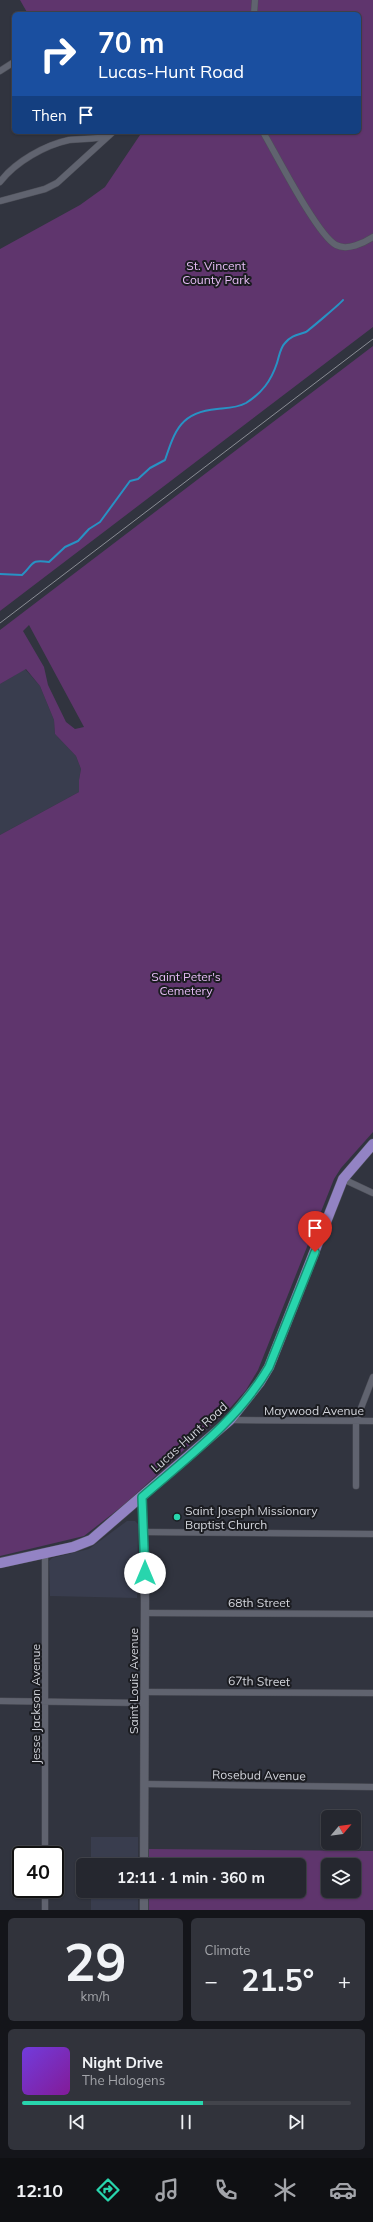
<!DOCTYPE html>
<meta charset="utf-8">
<style>
:root{--surface:#25272f;--page:#31333b;--text:#f1f3f6;--muted:#a3a5aa;--line:#42444b;--accent:#28d5ad}
body{margin:0;font-family:Mulish,sans-serif;background:var(--page);color:var(--text);height:100vh;display:flex;flex-direction:column;font-size:15px;white-space:nowrap}
*{box-sizing:border-box;margin:0}
p{font-size:13px;color:var(--muted)}
.icon{flex:none;width:22px;height:22px;fill:none;stroke:currentColor;stroke-width:2;stroke-linecap:round;stroke-linejoin:round}
.map{position:relative;height:1910px;overflow:hidden}
.panel{display:flex;flex-direction:column;gap:8px;padding:8px;background:#14151a;flex:1}
.panel>*{flex:none}
.guide{position:absolute;left:12px;top:12px;width:349px;height:122px;border-radius:6px;box-shadow:0 1px 3px #0004,0 0 0 1px var(--line);background:#1a4fa0;color:#fff;overflow:hidden}
.needle{width:26px;rotate:61deg}
.fabs{position:absolute;left:321px;top:1810px;display:grid;gap:8px}
.fabs a{display:grid;place-items:center;width:40px;height:40px;border-radius:6px;background:var(--surface);box-shadow:0 1px 3px #0004,0 0 0 1px var(--line);font-size:20px}
.speed{position:absolute;left:12px;top:1846px;display:flex;gap:8px;font-size:20px;font-weight:700;text-align:center}
.speed>*{display:grid;place-content:center;width:52px;height:52px;border-radius:50%;background:var(--surface);box-shadow:0 1px 3px #0004,0 0 0 1px var(--line);line-height:1}
.speed .limit{border:2px solid #111;border-radius:6px;background:#fff;color:#111}
.pin{position:absolute;display:grid;place-items:center;width:34px;height:34px;color:#fff;margin:-41px -17px;border-radius:50% 50% 50% 0;rotate:-45deg;box-shadow:0 0 4px #0007}
.pin .icon{rotate:45deg}
.me{position:absolute;width:44px;margin:-22px;rotate:0deg;stroke-linejoin:round;filter:drop-shadow(0 0 3px #0008)}
.turn{display:flex;align-items:center;gap:14px;height:84px;padding:0 20px;font-size:18px}
.turn .icon{width:52px;height:52px;stroke-width:2.5}
.turn b{display:block;font-size:28px;line-height:34px}
.then{display:flex;align-items:center;height:38px;padding:0 20px;background:#0003;gap:8px;font-size:15px}
.big{font-size:30px;font-weight:700;line-height:1.1}
.panel .tile{flex:1;display:flex;flex-direction:column;justify-content:center;gap:6px;min-width:0;padding:0 14px;border-radius:6px;background:var(--page)}
.panel .dial{align-items:center;gap:0}
.dial b{font-size:52px;line-height:1}
.song{display:flex;align-items:center;gap:12px}
.cover{width:48px;height:48px;border-radius:6px;background:linear-gradient(135deg,hsl(260 70% 55%),hsl(290 70% 35%))}
.played{height:4px;border-radius:2px;background:linear-gradient(90deg,var(--accent) 55%,var(--line) 55%)}
.keys{display:flex;justify-content:space-around;direction:ltr}
.heat{display:flex;justify-content:space-between;align-items:center;font-size:22px;direction:ltr}
.panel .tiles{flex:1;display:grid;gap:8px;grid-template-columns:1fr 1fr}
.tile:last-child{grid-column:span 2}
.trip{position:absolute;left:76px;top:1858px;width:230px;height:40px;border-radius:6px;background:var(--surface);box-shadow:0 1px 3px #0004,0 0 0 1px var(--line);font-weight:700;line-height:40px;text-align:center}
.tabs{display:flex;height:64px;justify-content:space-around;align-items:center;background:#0f1013;color:var(--muted)}
.tabs .icon{width:28px;height:28px}
.tabs .selected{color:var(--accent)}
.tabs b{font-size:18px;color:var(--text)}
.map>svg:first-child{display:block}
</style>
<div class="map">
<svg width="373" height="1910" viewBox="0 0 373 1910">
<rect width="100%" height="100%" fill="#31343f"/>
<path fill="#393d4e" d="M25,669L40,686L54,720L55,734L76,756L81,769L79,780V792L0,835V684Z
M127,1521H135L138,1524L137,1598L50,1596L49,1561L52,1558L89,1549Z
M91,1837H138V1865H91Z
M91,1891H138V1910H91Z"/>
<path fill="#5f356d" fill-rule="evenodd" d="M20,0H373V327L0,611V249L80,205L105,187L142,132H359V14H28Z
M373,346V1132L341,1168L334,1179L258,1370L246,1390L231,1407L125,1504L84,1536L0,1556V835L79,792V780L81,769L76,756L55,734L54,720L40,686L26,669L0,684V630ZM29,625L84,727L75,729L66,722L48,685L44,667L23,631Z
M149,1849L373,1851V1910H149V1891H299V1865H149ZM328,1865H354V1891H328Z"/>
<g fill="none" stroke-linecap="round" stroke-linejoin="round">
<path stroke="#2892c4" stroke-width="2" d="M0,574L22,575C34,564 30,559 49,562L65,547L78,541L89,529L100,522L130,481L138,479L150,468L165,460C175,430 181,412 217,409C227,408 237,408 246,403C262,393 271,381 277,363C279,357 280,348 285,343C292,335 298,335 306,332C309,330 341,303 343,300"/>
<g stroke="#4d4f58" stroke-width="7">
<path id="minor" d="M254,14L255,0
M0,71L14,62
M263,132C276,154 317,235 336,245C347,251 364,243 373,237
M0,182C15,162 45,145 69,140C82,138 95,140 107,136
M0,201L45,189L57,183L113,132
M343,1179L373,1193
M230,1420L373,1421
M356,1486V1421L373,1377
M144,1532L373,1534
M45,1553V1855
M145,1613L373,1614
M144,1692L373,1693
M0,1701L144,1703
M144,1784L373,1787
M45,1910V1889"/>
</g>
<g stroke="#4d4f58" stroke-width="9">
<path id="tertiary" d="M142,1497L145,1600L144,1865
M144,1910V1891"/>
</g>
<g stroke="#4d4f58" stroke-width="11">
<path id="primary" d="M0,1563L73,1547L91,1540L230,1420L260,1382L269,1367L343,1179L373,1144"/>
</g>
<use href="#minor" stroke="#60636f" stroke-width="6"/>
<use href="#tertiary" stroke="#60636f" stroke-width="8"/>
<use href="#primary" stroke="#9383c4" stroke-width="10"/>
<path stroke="#8a8d95" stroke-width="1" d="M0,623L373,339"/>
</g>
<g fill="none" stroke-linecap="round" stroke-linejoin="round">
<g stroke="#1a8a70" stroke-width="10">
<path id="route" d="M145,1573L142,1497C188,1457 238,1420 269,1367L315,1252"/>
</g>
<use href="#route" stroke="#28d5ad" stroke-width="7"/>
</g>
<circle fill="#28d5ad" stroke="#1b1c21" stroke-width="1.5" cx="177" cy="1517" r="4"/>
<g text-anchor="middle" dominant-baseline="central" stroke-width="4" stroke-linejoin="round" paint-order="stroke">
<g font-size="12" fill="#e7bdf6" stroke="#1b1c21">
<text x="216" y="265">St. Vincent<tspan x="216" dy="14">County Park</tspan></text>
<text x="186" y="976">Saint Peter's<tspan x="186" dy="14">Cemetery</tspan></text>
</g>
<g font-size="12" fill="#d3d5dc" stroke="#1b1c21">
<text x="314" y="1410">Maywood Avenue</text>
<text transform="translate(189 1437) rotate(-42)">Lucas-Hunt Road</text>
<text x="259" y="1602">68th Street</text>
<text transform="translate(133 1681) rotate(-90)">Saint Louis Avenue</text>
<text transform="translate(259 1681) rotate(1)">67th Street</text>
<text transform="translate(35 1704) rotate(-90)">Jesse Jackson Avenue</text>
<text transform="translate(259 1775) rotate(1)">Rosebud Avenue</text>
</g>
<g font-size="12" fill="#d3d5dc" stroke="#1b1c21" text-anchor="start">
<text x="185" y="1510">Saint Joseph Missionary<tspan x="185" dy="14">Baptist Church</tspan></text>
</g>
</g>
</svg>
<div class="fabs">
<a><svg class="needle" viewBox="-14 -14 28 28"><path d="M0-13l5 13h-10z" fill="#e53935"/><path d="M0 13l5-13h-10z" fill="#a3a5aa"/></svg></a>
<a><svg class="icon" aria-label="layers" viewBox="0 0 24 24"><path d="M12 4l9 5-9 5-9-5zM3 14l9 5 9-5"/></svg></a>
</div>
<div class="speed"><div class="limit">40</div></div>
<div class="pin" style="left:315px;top:1252px;background:#d93025"><svg class="icon" aria-label="arrive" viewBox="0 0 24 24"><path d="M6 21V4h12l-3 4 3 4H6"/></svg></div>
<svg class="me" style="left:145px;top:1573px" viewBox="-20 -20 40 40"><circle r="19" fill="#fff"/><path d="M0-13L10 11 0 6-10 11z" fill="#28d5ad"/></svg>
<div class="trip">12:11 · 1 min · 360 m</div>
<div class="guide">
<div class="turn"><svg class="icon" aria-label="right" viewBox="0 0 24 24"><path d="M7 20v-9h11M14 6l5 5-5 5"/></svg><div><b>70 m</b>Lucas-Hunt Road</div></div>
<div class="then">Then<svg class="icon" aria-label="arrive" viewBox="0 0 24 24"><path d="M6 21V4h12l-3 4 3 4H6"/></svg></div>
</div>
</div>
<section class="panel">
<div class="tiles">
<div class="tile dial"><b>29</b><p>km/h</p></div>
<div class="tile"><p>Climate</p>
<div class="heat"><a>−</a><b class="big">21.5°</b><a>+</a></div>
</div>
<div class="tile">
<div class="song"><i class="cover"></i><div><b>Night Drive</b><p>The Halogens</p></div></div>
<div class="played"></div>
<div class="keys"><svg class="icon" aria-label="previous" viewBox="0 0 24 24"><path d="M18 5L8 12l10 7zM5 5v14"/></svg><svg class="icon" aria-label="pause" viewBox="0 0 24 24"><path d="M8 5v14M16 5v14"/></svg><svg class="icon" aria-label="next" viewBox="0 0 24 24"><path d="M6 5l10 7-10 7zM19 5v14"/></svg></div>
</div>
</div>
</section>
<nav class="tabs">
<b>12:10</b>
<svg class="icon selected" aria-label="directions" viewBox="0 0 24 24"><path d="M12 3l9 9-9 9-9-9zM9 14v-3h6M13 9l2 2-2 2"/></svg>
<svg class="icon" aria-label="music" viewBox="0 0 24 24"><path d="M9 18V5l10-2v13"/><circle cx="6" cy="18" r="3"/><circle cx="16" cy="16" r="3"/></svg>
<svg class="icon" aria-label="phone" viewBox="0 0 24 24"><path d="M5 4h4l2 5-3 2q2 4 5 5l2-3 5 2v4C11 20 4 13 5 4z"/></svg>
<svg class="icon" aria-label="climate" viewBox="0 0 24 24"><path d="M12 3v18M4 7l16 10M4 17L20 7"/></svg>
<svg class="icon" aria-label="car" viewBox="0 0 24 24"><path d="M5 17H2v-5l4-1 3-4h7l3 4 3 1v5h-3M9 17h6M6 11h13"/><circle cx="7" cy="17" r="2"/><circle cx="17" cy="17" r="2"/></svg>
</nav>
